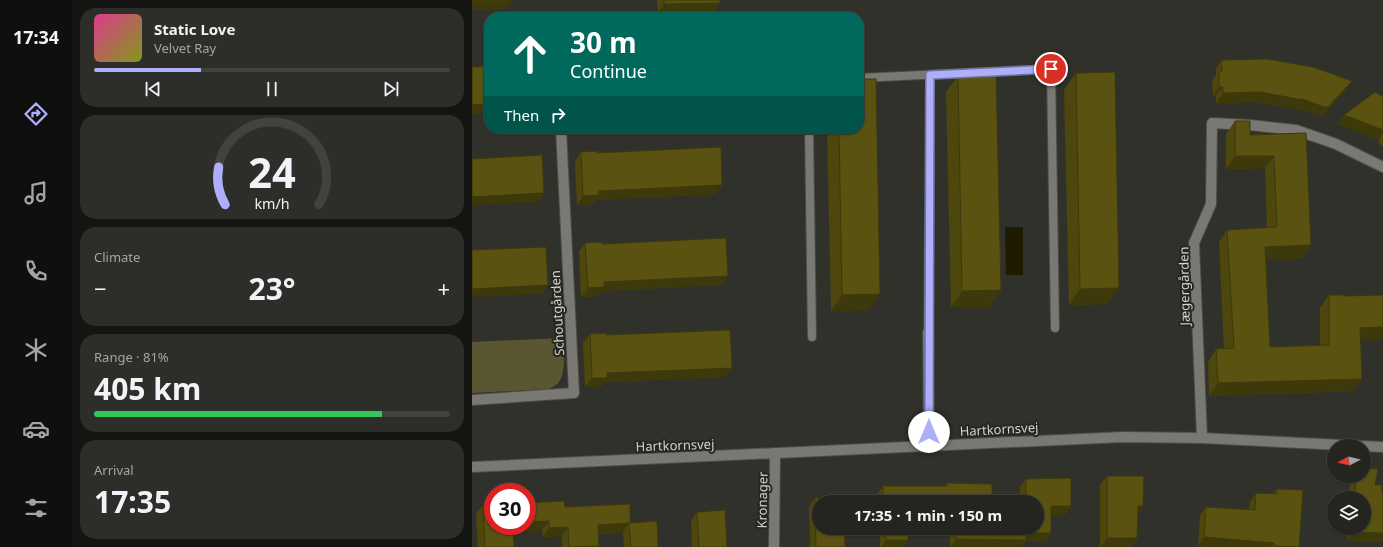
<!DOCTYPE html>
<meta charset="utf-8">
<style>
:root{--surface:#252520;--page:#2d2d29;--text:#f1f3f6;--muted:#a3a5a5;--line:#42423e;--accent:#adaffb}
body{margin:0;font-family:"Noto Sans",sans-serif;background:var(--page);color:var(--text);height:100vh;display:flex;flex-direction:column;font-size:15px;white-space:nowrap}
*{box-sizing:border-box;margin:0}
p{font-size:13px;color:var(--muted)}
.icon{flex:none;width:22px;height:22px;fill:none;stroke:currentColor;stroke-width:2;stroke-linecap:round;stroke-linejoin:round}
.map{position:relative;flex:1;overflow:hidden}
.details{display:flex;flex-direction:column;gap:8px;padding:8px;background:#141412;width:400px}
.details>*{flex:none}
.top-card{position:absolute;left:12px;top:12px;width:380px;height:122px;border-radius:16px;box-shadow:0 1px 3px #0004,0 0 0 1px var(--line);background:#00695c;color:#fff;overflow:hidden}
.needle{width:26px;rotate:263deg}
.controls{position:absolute;left:855px;top:439px;display:grid;gap:8px}
.controls a{display:grid;place-items:center;width:44px;height:44px;border-radius:50%;background:var(--surface);box-shadow:0 1px 3px #0004,0 0 0 1px var(--line);font-size:20px}
.speed{position:absolute;left:12px;top:483px;display:flex;gap:8px;font-size:20px;font-weight:700;text-align:center}
.speed>*{display:grid;place-content:center;width:52px;height:52px;border-radius:50%;background:var(--surface);box-shadow:0 1px 3px #0004,0 0 0 1px var(--line);line-height:1}
.speed .limit{border:6px solid #d22;background:#fff;color:#111}
.pin{position:absolute;display:grid;place-items:center;width:34px;height:34px;color:#fff;margin:-17px;border:2px solid #fff;border-radius:50%;box-shadow:0 1px 4px #0007}
.me{position:absolute;width:44px;margin:-22px;rotate:0deg;stroke-linejoin:round;filter:drop-shadow(0 0 3px #0008)}
.turn{display:flex;align-items:center;gap:14px;height:84px;padding:0 20px;font-size:18px}
.turn .icon{width:52px;height:52px;stroke-width:2.5}
.turn b{display:block;font-size:28px;line-height:34px}
.then{display:flex;align-items:center;height:38px;padding:0 20px;background:#0003;gap:8px;font-size:15px}
.big{font-size:30px;font-weight:700;line-height:1.1}
.details .card{flex:1;display:flex;flex-direction:column;justify-content:center;gap:6px;min-width:0;padding:0 14px;border-radius:16px;background:var(--page)}
.details .dial{align-items:center;gap:0}
.dial svg{height:104px;overflow:visible;fill:none;stroke:var(--line);stroke-width:7;stroke-linecap:round;text-anchor:middle}
.dial text{fill:var(--text);stroke:none}
.song{display:flex;align-items:center;gap:12px}
.cover{width:48px;height:48px;border-radius:6px;background:linear-gradient(135deg,hsl(330 70% 55%),hsl(70 70% 35%))}
.played{height:4px;border-radius:2px;background:linear-gradient(90deg,var(--accent) 30%,var(--line) 30%)}
.keys{display:flex;justify-content:space-around;direction:ltr}
.heat{display:flex;justify-content:space-between;align-items:center;font-size:22px;direction:ltr}
.charge{height:6px;border-radius:3px;background:linear-gradient(90deg,#34c759 81%,var(--line) 0)}
.trip{position:absolute;left:340px;top:495px;width:232px;height:40px;border-radius:20px;background:var(--surface);box-shadow:0 1px 3px #0004,0 0 0 1px var(--line);font-weight:700;line-height:40px;text-align:center}
main{display:flex;flex:1;min-height:0}
.tab-bar{display:flex;flex-direction:column;width:72px;justify-content:space-around;align-items:center;background:#0f0f0d;color:var(--muted)}
.tab-bar .icon{width:28px;height:28px}
.tab-bar .selected{color:var(--accent)}
.tab-bar b{font-size:18px;color:var(--text)}
.map>svg:first-child{display:block}
</style>
<main>
<nav class="tab-bar">
<b>17:34</b>
<svg class="icon selected" aria-label="directions" viewBox="0 0 24 24"><path d="M12 3l9 9-9 9-9-9zM9 14v-3h6M13 9l2 2-2 2"/></svg>
<svg class="icon" aria-label="music" viewBox="0 0 24 24"><path d="M9 18V5l10-2v13"/><circle cx="6" cy="18" r="3"/><circle cx="16" cy="16" r="3"/></svg>
<svg class="icon" aria-label="phone" viewBox="0 0 24 24"><path d="M5 4h4l2 5-3 2q2 4 5 5l2-3 5 2v4C11 20 4 13 5 4z"/></svg>
<svg class="icon" aria-label="climate" viewBox="0 0 24 24"><path d="M12 3v18M4 7l16 10M4 17L20 7"/></svg>
<svg class="icon" aria-label="car" viewBox="0 0 24 24"><path d="M5 17H2v-5l4-1 3-4h7l3 4 3 1v5h-3M9 17h6M6 11h13"/><circle cx="7" cy="17" r="2"/><circle cx="17" cy="17" r="2"/></svg>
<svg class="icon" aria-label="filters" viewBox="0 0 24 24"><path d="M4 7h16M4 17h16"/><circle cx="9" cy="7" r="2"/><circle cx="15" cy="17" r="2"/></svg>
</nav>
<section class="details">
<div class="card">
<div class="song"><i class="cover"></i><div><b>Static Love</b><p>Velvet Ray</p></div></div>
<div class="played"></div>
<div class="keys"><svg class="icon" aria-label="previous" viewBox="0 0 24 24"><path d="M18 5L8 12l10 7zM5 5v14"/></svg><svg class="icon" aria-label="pause" viewBox="0 0 24 24"><path d="M8 5v14M16 5v14"/></svg><svg class="icon" aria-label="next" viewBox="0 0 24 24"><path d="M6 5l10 7-10 7zM19 5v14"/></svg></div>
</div>
<div class="card dial"><svg viewBox="0 0 100 80">
<path d="M14 69A42 42 0 1 1 86 69"/>
<path d="M14 69A42 42 0 0 1 9 40" stroke="#adaffb"/>
<text x="50" y="56" font-size="32" font-weight="700">24</text>
<text x="50" y="72" font-size="11">km/h</text>
</svg></div>
<div class="card"><p>Climate</p>
<div class="heat"><a>−</a><b class="big">23°</b><a>+</a></div>
</div>
<div class="card"><p>Range · 81%</p><b class="big">405 km</b><div class="charge"></div></div>
<div class="card"><p>Arrival</p><b class="big">17:35</b></div>
</section>
<div class="map">
<svg width="911" height="547" viewBox="0 0 911 547">
<rect width="100%" height="100%" fill="#31312b"/>
<path fill="#5a5631" d="M90,338C91,351 95,369 87,382C85,385 80,387 77,389L0,393V342Z"/>
<path fill="#1f1b00" d="M533,227H551V275H534Z"/>
<g fill="none" stroke-linecap="round" stroke-linejoin="round">
<g stroke="#4d4d48" stroke-width="10">
<path id="lane" d="M387,78L579,69L583,328
M337,129L340,337
M456,332L458,75"/>
</g>
<g stroke="#4d4d48" stroke-width="12">
<path id="street" d="M456,332L457,445
M0,400L102,393L89,129
M730,438L722,243L739,204L740,123L778,125L824,130L864,144L911,167
M302,547L303,453"/>
</g>
<g stroke="#4d4d48" stroke-width="12">
<path id="secondary" d="M0,467L651,437L730,438L911,447"/>
</g>
<use href="#lane" stroke="#797872" stroke-width="8"/>
<use href="#street" stroke="#797872" stroke-width="10"/>
<use href="#secondary" stroke="#797872" stroke-width="10"/>
</g>
<path fill="#4d470e" d="M185,0H248L242,12L186,13Z
M750,60L873,91L850,116H845L825,108L824,109L782,102L744,103V96H741L740,80L744,75V69Z
M604,73L647,288L635,304L597,305L592,90Z
M486,76L529,290L517,307H479L474,92Z
M911,97V147L906,142L907,140L866,124L872,115Z
M763,121L778,135L834,133L839,245L831,258L794,259L798,347L848,346V308L857,295L872,296L889,340L890,379L881,391L737,396L736,362L744,349H752L747,242L755,230L795,228L793,168L754,169V134Z
M355,129H387L397,310L359,311Z
M109,152L125,153L244,194L124,200L121,204L105,205L103,161Z
M113,243L130,244L256,276L249,285L129,291L125,296L109,297L107,252Z
M118,334L134,335L253,377L132,382L129,387H113L111,343Z
M635,476L671,506L666,514L665,538L659,547H628V485Z
M878,476H892L903,485L911,493V542L875,540L876,528H892V498H877Z
M554,479L599,506L593,515H579V533L573,542H553L549,547H478V529L436,530V540L431,547H408V528H565V502H405V495L411,486H473L475,483L520,500H548V487Z
M805,489L827,547H735L726,546L728,516L734,507L777,510L778,502L784,493L801,494Z
M343,498L373,547H338L337,507Z
M11,505L93,507L158,523L186,547H152L151,532L127,534V547H90V536L71,537L70,530L41,532L42,547H6L4,514Z
M225,512L255,547H220L219,521Z"/>
<path fill="#3e390b" d="M0,1H40L34,10H0Z
M248,3L242,12L186,13L192,4Z
M880,81L873,91L850,116H845L825,108L824,109L782,102L744,103L751,93L788,92L830,99Z
M747,87H751L744,96H741Z
M17,104V113L0,114V105Z
M872,115L911,130V134L907,140L866,124Z
M763,156H802L793,168L754,169Z
M250,185L244,194L124,200L121,204L105,205L111,196L127,191Z
M72,193L66,202L0,205V197Z
M839,245L831,258L784,260L793,247Z
M256,276L249,285L129,291L125,296L109,297L116,288L132,282Z
M76,285L70,294L0,297V289Z
M647,288L635,304L597,305L608,289Z
M529,290L517,307H479L490,291Z
M408,294L397,310L359,311L370,295Z
M911,327V339L879,340L888,328Z
M260,368L253,377L132,382L129,387H113L120,378L135,373Z
M890,379L881,391L737,396L746,383Z
M579,506H599L593,515H573Z
M666,506H671L665,515Z
M77,521L70,530L34,532L39,526H55V522Z
M157,523L151,532L120,534L126,525Z
M96,527L90,536L71,537L77,528Z
M431,528H479L478,529L429,530Z
M881,532L911,533V542L875,540Z
M554,533H579L573,542H553L549,547H479L484,539Z
M732,537L802,543L799,547H735L726,546Z
M635,538H665L659,547H628Z
M414,540H436L431,547H409Z"/>
<path fill="#595210" stroke="#3e390b" d="M0,0H40V1H0Z
M192,0H248V3L192,4Z
M795,59L841,67L880,81L856,107H852L830,99L831,100L788,92L751,93V87H747V71H750V60Z
M17,66V104L0,105V67Z
M643,72L647,288L608,289L604,73Z
M524,75L529,290L490,291L486,76Z
M387,79H404L408,294L370,295L367,129H387Z
M903,92L911,97V130L872,115Z
M763,121H778V135L834,133L839,245L793,247L798,347L857,345V295H872V296L911,295V327L888,328L890,379L746,383L744,349L762,348L755,230L805,227L802,156H763Z
M249,147L250,185L127,191V195L111,196L109,152L125,151V153Z
M70,155L72,193L0,197V159Z
M254,238L256,276L132,282V287L116,288L113,243L130,242V244Z
M74,247L76,285L0,289V250Z
M258,330L260,368L135,373V378H120L118,334L134,333V335Z
M892,468L906,469L903,485H910V492L911,493V533L881,532V528H892V498H883L884,476H892Z
M635,476H672L671,506H666L665,538H635Z
M599,478V506H579V533H554V540L484,539V528H565V502H411V486H475V483L520,484V500H554V479Z
M805,489L831,490L827,547L802,546V543L732,537L734,507L783,510L784,493L805,494Z
M343,498H372V502H347V528H372L373,547H344Z
M92,501L93,507L158,504V523L185,521L186,547H159L157,523L126,525L127,546L97,547L96,527L77,528V521L55,522V503Z
M11,505H21V526H41L42,547H13Z
M253,510L255,547H227L225,512Z
M414,528H436V540H414Z"/>
<g fill="none" stroke-linecap="round" stroke-linejoin="round">
<g stroke="#7072a3" stroke-width="10">
<path id="route" d="M457,432L458,75L579,69"/>
</g>
<use href="#route" stroke="#adaffb" stroke-width="7"/>
</g>
<g text-anchor="middle" dominant-baseline="central" stroke-width="4" stroke-linejoin="round" paint-order="stroke">
<g font-size="13" fill="#d2d2ce" stroke="#272721">
<text transform="translate(712 286) rotate(-91)">Jægergården</text>
<text transform="translate(85 313) rotate(-93)">Schoutgården</text>
<text transform="translate(527 429) rotate(-3)">Hartkornsvej</text>
<text transform="translate(203 445) rotate(-2)">Hartkornsvej</text>
<text transform="translate(290 500) rotate(-89)">Kronager</text>
</g>
</g>
</svg>
<div class="controls">
<a><svg class="needle" viewBox="-14 -14 28 28"><path d="M0-13l5 13h-10z" fill="#e53935"/><path d="M0 13l5-13h-10z" fill="#a3a5a5"/></svg></a>
<a><svg class="icon" aria-label="layers" viewBox="0 0 24 24"><path d="M12 4l9 5-9 5-9-5zM3 14l9 5 9-5"/></svg></a>
</div>
<div class="speed"><div class="limit">30</div></div>
<div class="pin" style="left:579px;top:69px;background:#d93025"><svg class="icon" aria-label="arrive" viewBox="0 0 24 24"><path d="M6 21V4h12l-3 4 3 4H6"/></svg></div>
<svg class="me" style="left:457px;top:432px" viewBox="-20 -20 40 40"><circle r="19" fill="#fff"/><path d="M0-13L10 11 0 6-10 11z" fill="#adaffb"/></svg>
<div class="trip">17:35 · 1 min · 150 m</div>
<div class="top-card">
<div class="turn"><svg class="icon" aria-label="ahead" viewBox="0 0 24 24"><path d="M12 20V5M6 11l6-6 6 6"/></svg><div><b>30 m</b>Continue</div></div>
<div class="then">Then<svg class="icon" aria-label="right" viewBox="0 0 24 24"><path d="M7 20v-9h11M14 6l5 5-5 5"/></svg></div>
</div>
</div>
</main>
